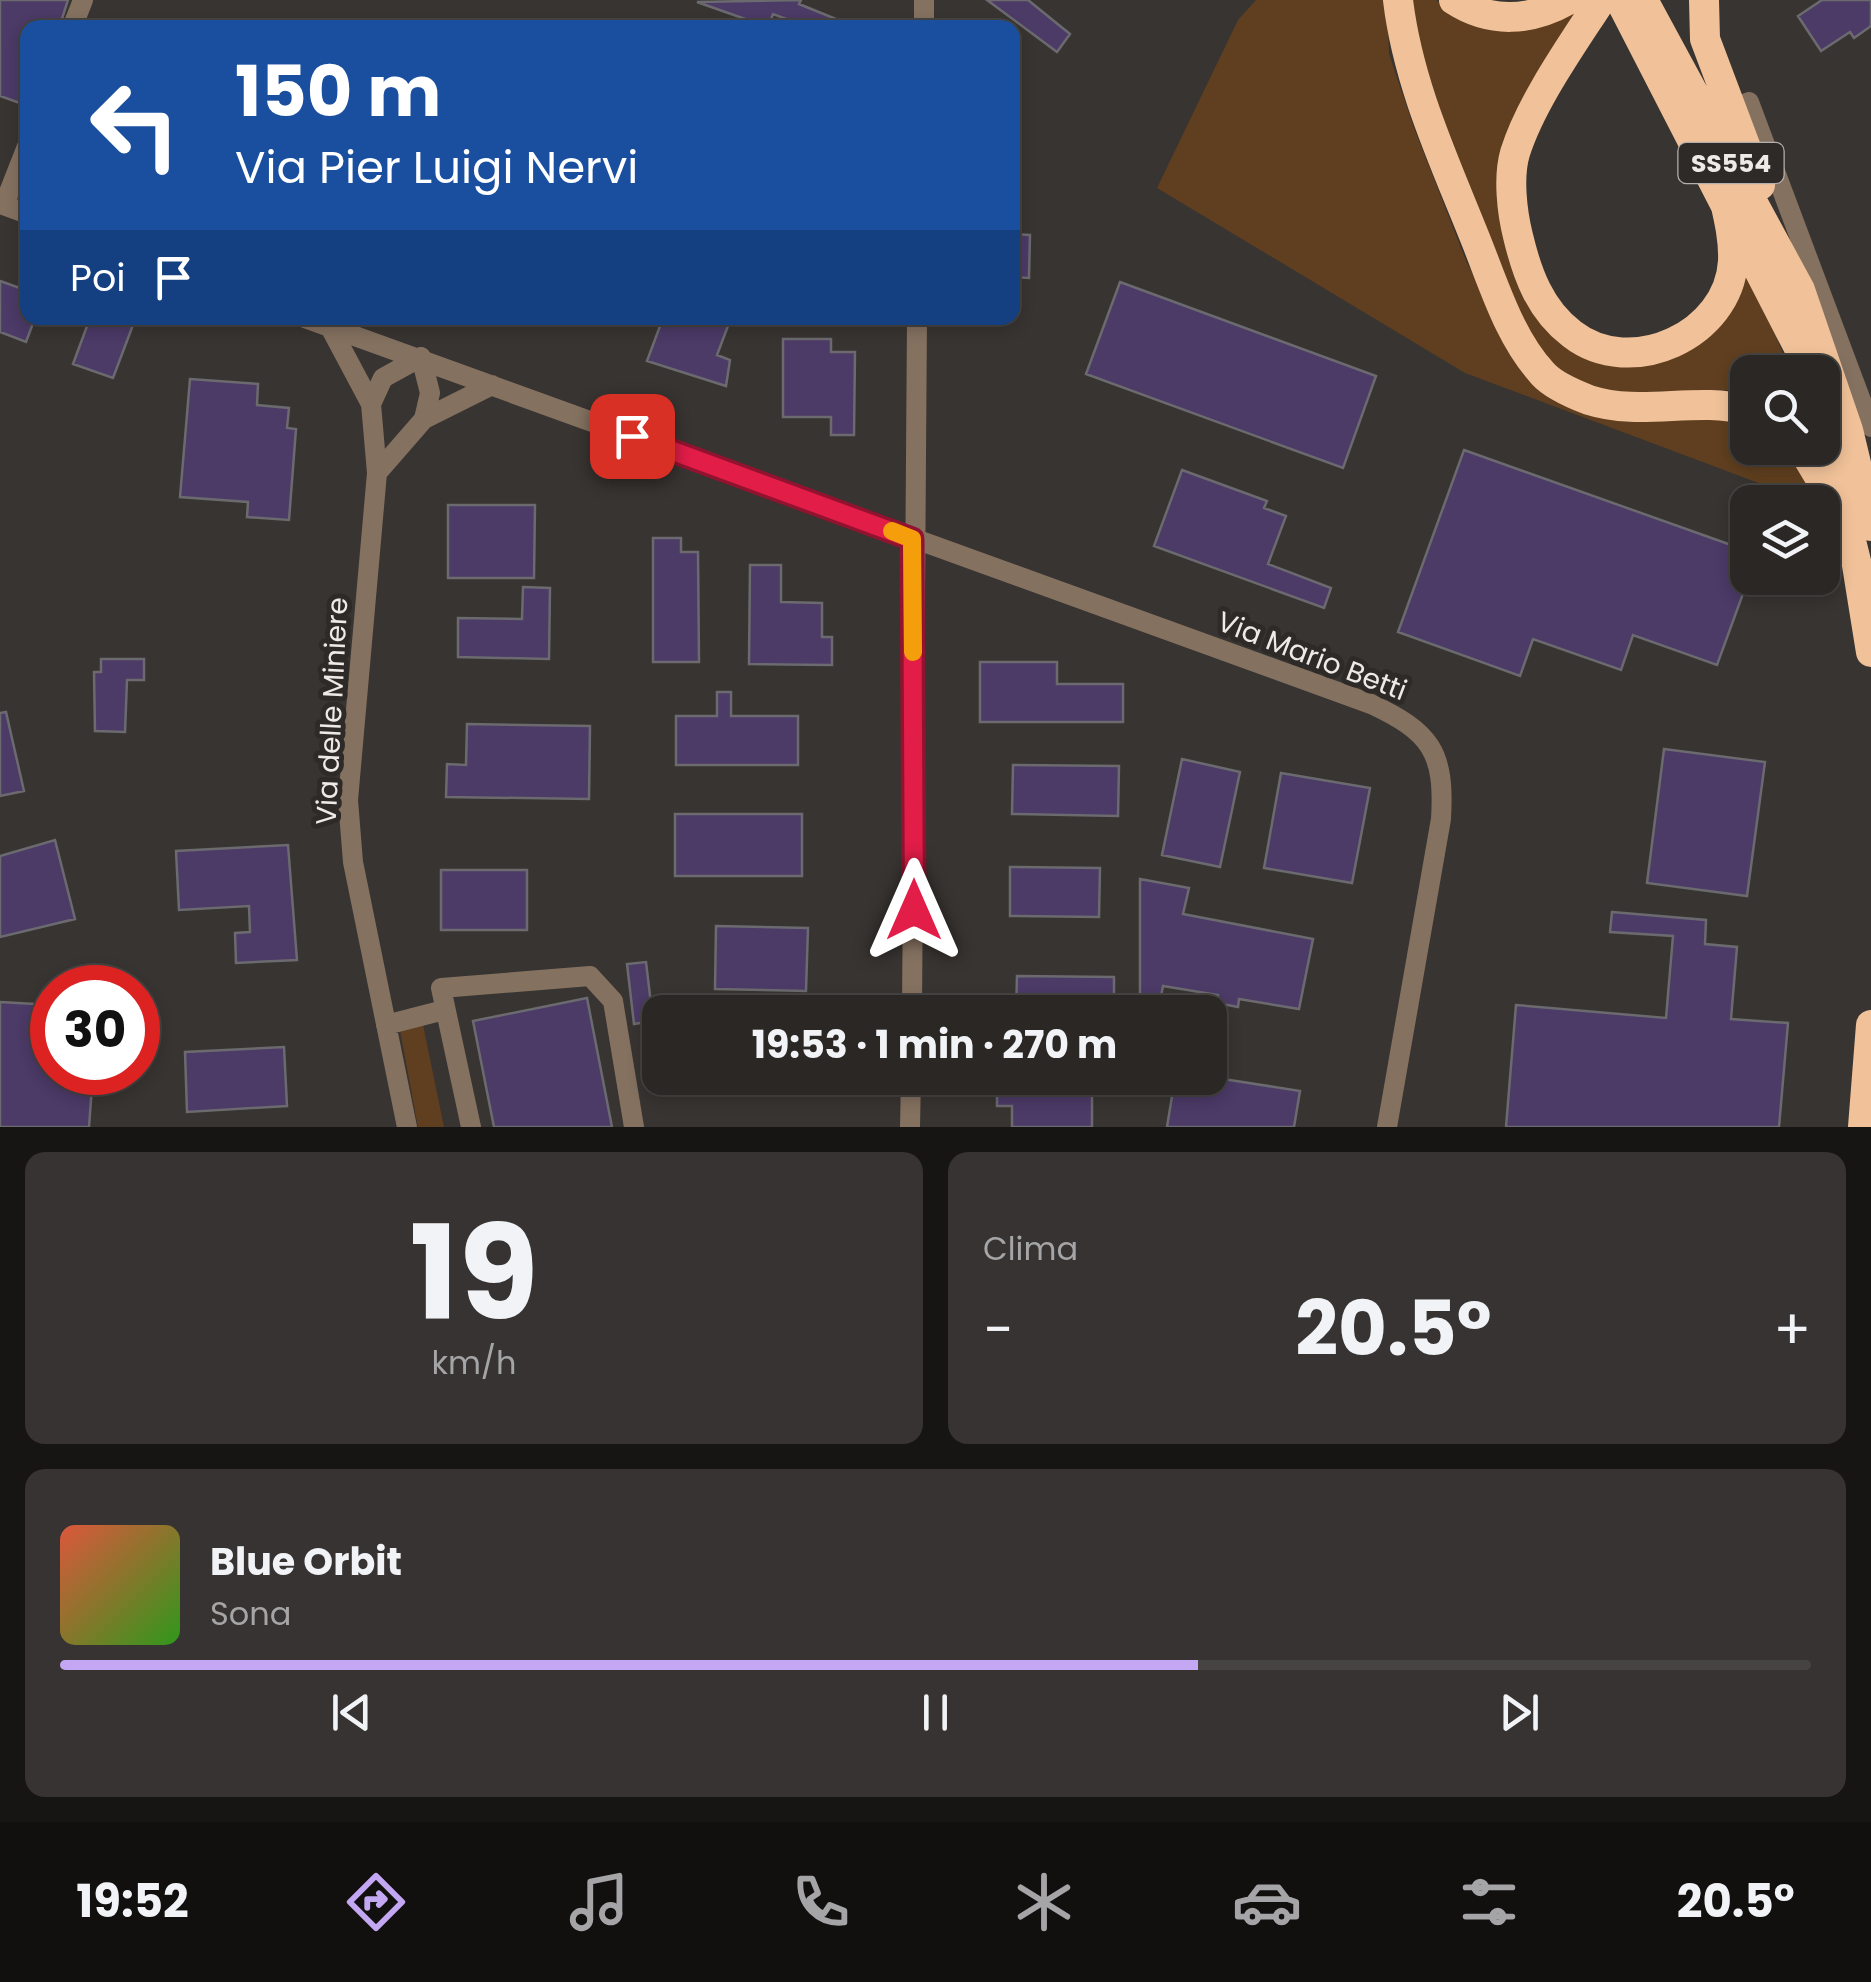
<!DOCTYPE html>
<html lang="it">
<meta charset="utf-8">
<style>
:root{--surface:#2a2725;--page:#363332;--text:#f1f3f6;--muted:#a5a5a7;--line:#464442;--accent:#c3a7f2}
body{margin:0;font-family:Poppins,sans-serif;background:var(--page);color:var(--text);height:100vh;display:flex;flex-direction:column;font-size:38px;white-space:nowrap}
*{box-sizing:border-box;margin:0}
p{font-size:32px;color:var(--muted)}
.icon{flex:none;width:55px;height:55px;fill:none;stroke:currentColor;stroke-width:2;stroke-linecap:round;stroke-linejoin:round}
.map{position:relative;height:1127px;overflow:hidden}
.drawer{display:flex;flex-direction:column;gap:25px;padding:25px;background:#171514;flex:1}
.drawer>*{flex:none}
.banner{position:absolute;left:20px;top:20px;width:1000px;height:305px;border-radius:20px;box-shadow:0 5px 15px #0003,0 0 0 2px var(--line);background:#1a4fa0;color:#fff;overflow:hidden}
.fabs{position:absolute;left:1730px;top:355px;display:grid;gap:20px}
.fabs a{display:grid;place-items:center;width:110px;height:110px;border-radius:20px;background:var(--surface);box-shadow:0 5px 15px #0003,0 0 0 2px var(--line);font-size:50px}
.speed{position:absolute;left:30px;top:965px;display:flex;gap:20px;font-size:50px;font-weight:700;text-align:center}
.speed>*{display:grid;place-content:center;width:130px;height:130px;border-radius:50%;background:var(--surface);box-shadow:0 5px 15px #0003,0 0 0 2px var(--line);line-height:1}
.speed .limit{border:15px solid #d22;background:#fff;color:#111}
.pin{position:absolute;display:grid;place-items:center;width:85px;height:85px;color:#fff;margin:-42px;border-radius:20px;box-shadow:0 5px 15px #0006}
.me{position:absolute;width:110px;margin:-55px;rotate:0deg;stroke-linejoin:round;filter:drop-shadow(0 0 8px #0008)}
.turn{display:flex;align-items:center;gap:35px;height:210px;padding:0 50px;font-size:45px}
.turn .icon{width:130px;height:130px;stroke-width:2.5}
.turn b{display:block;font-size:70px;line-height:85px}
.then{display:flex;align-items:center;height:95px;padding:0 50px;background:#0003;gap:20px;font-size:38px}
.big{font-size:75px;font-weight:700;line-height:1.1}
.drawer .card{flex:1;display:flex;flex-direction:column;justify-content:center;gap:15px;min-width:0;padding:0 35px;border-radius:20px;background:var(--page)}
.drawer .dial{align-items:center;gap:0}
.dial b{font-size:130px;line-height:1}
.song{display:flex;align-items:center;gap:30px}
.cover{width:120px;height:120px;border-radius:15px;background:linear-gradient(135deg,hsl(10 70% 55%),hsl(110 70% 35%))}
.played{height:10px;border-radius:5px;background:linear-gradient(90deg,var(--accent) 65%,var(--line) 65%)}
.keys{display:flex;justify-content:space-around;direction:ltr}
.heat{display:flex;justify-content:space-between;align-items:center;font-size:55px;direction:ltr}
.drawer .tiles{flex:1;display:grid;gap:25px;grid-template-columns:1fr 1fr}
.card:last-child{grid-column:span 2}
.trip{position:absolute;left:642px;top:995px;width:585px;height:100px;border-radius:20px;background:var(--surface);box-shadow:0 5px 15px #0003,0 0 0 2px var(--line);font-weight:700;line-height:100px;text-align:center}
.menu{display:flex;height:160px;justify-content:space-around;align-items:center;background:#11100f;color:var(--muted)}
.menu .icon{width:70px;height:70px}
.menu .on{color:var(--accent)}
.menu b{font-size:45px;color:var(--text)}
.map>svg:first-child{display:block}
</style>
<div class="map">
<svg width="1871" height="1127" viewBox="0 0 1871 1127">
<rect width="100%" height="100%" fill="#383431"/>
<path fill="#5f3f1f" d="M1256,0H1387L1389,54L1414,128L1467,263L1522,368L1563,400L1709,412L1747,424L1748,448H1783L1805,469L1820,497L1807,501L1465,373L1157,188L1238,20Z
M1406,0H1436L1454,15L1589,0L1517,117L1507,253C1524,273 1577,351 1596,361C1627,377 1688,357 1712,334C1731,316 1739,288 1745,264L1791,372H1748L1747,396L1734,390L1601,393L1544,360L1518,326L1461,178Z
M422,1020L444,1127H418L400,1030Z"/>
<path fill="#4c3a67" stroke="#6b6a6f" stroke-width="2.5" d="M0,0H68L59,28H28V106L0,96Z
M801,0L799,4L858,28H811L773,14L768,27L697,2Z
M987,0H1028L1070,34L1057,52Z
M1822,0H1871V26L1854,38L1850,32L1821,51L1798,16Z
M1012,234L1030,235L1029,278L1012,277Z
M0,281L28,291V318H35L26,342L0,332Z
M1120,282L1376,376L1343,468L1086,374Z
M90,318H112L133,325L113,378L73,364Z
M663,318H731L717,355L730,360L726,386L647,361Z
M783,339H831V352H855L854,435H831V417H783Z
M190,379L258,384L257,405L289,408L287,428L296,429L289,520L247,517L248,502L180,497Z
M1464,450L1748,551V580L1717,665L1633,635L1621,670L1533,639L1520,676L1398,632Z
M1182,470L1267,501L1264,508L1286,516L1268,564L1331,588L1324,608L1154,546Z
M448,505H535L534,578H448Z
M653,538H681V552H698L699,662H653Z
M750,565H781V602L822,603V637H832V665L749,664Z
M523,587L550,588L549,659L458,657V618L522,619Z
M101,659H144V680H127L125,732L95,731L94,672H101Z
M980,662H1057V684H1123V722H980Z
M717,692H731V716H798V765H676V716H717Z
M6,712L24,791L0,796V713Z
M467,724L590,726L589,799L446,797L447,764L466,765Z
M1664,749L1765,762L1747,896L1647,883Z
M1182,759L1240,772L1220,867L1162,855Z
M1013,765L1119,766L1118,816L1012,814Z
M1281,773L1370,788L1352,883L1264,868Z
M675,814H802V876H675Z
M55,840L75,919L0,937V856Z
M288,845L297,960L236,963L235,933L250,932L249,906L179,910L176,851Z
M1010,867L1100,868L1099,917L1010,916Z
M441,870H527V930H441Z
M1140,879L1189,888L1183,914L1313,939L1299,1009L1239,999L1238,1007L1217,1003L1218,995L1163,986L1158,1012H1140Z
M1612,912L1706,920L1705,944L1737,947L1731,1019L1788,1023L1779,1127H1506L1516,1005L1666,1018L1673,936L1610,932Z
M716,926L808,928L806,991L715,989Z
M646,962L653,1021L634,1024L627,964Z
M1017,976L1114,977V1012H1016Z
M587,998L612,1127H494L473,1021Z
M0,1002L52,1005V1072H93L89,1127H0Z
M284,1047L287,1106L187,1112L185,1052Z
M721,1078H800L799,1091L721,1089Z
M1175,1078H1217L1300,1091L1294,1127H1167Z
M997,1091L1092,1092V1127H1012V1106H997Z"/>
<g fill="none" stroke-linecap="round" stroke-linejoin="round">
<path stroke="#847160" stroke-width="20" d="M72,28L83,0
M924,28V0
M1732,109L1749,102L1871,427
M0,204L28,214
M4,205L28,144
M305,318L1371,704C1431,732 1445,752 1441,819L1387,1127
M330,327L371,404L377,473L348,800L353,862L407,1127
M421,357L430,393L424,419
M371,404L383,378L421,357
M377,473L424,419L492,385
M912,1012L917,318
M386,1025L444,1010
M471,1127L441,988L590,976L613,1001L634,1127
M910,1127L911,1078"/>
<path stroke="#f1c299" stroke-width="30" d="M1398,0C1408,84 1444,160 1475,238C1494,285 1509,337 1543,374C1553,385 1576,395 1589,400C1642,417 1695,396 1748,410
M1454,0C1491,24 1531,21 1568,0
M1601,0C1572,45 1531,102 1515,153C1508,177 1512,212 1518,236C1527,274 1540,310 1572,334C1631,380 1729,335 1733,261C1734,238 1728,215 1723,193
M1620,0L1800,350L1807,372
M1643,0L1800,290L1848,430L1871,526
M1704,0L1705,39L1760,185
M1822,424L1857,565L1871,652
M1802,448L1829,493
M1863,1127L1871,1025"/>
</g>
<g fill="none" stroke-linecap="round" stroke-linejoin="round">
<g stroke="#92132f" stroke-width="25">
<path id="route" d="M632,436L912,539L914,910"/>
</g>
<use href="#route" stroke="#e11d48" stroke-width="18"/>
<path stroke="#f59e0b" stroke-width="18" d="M892,531L912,539L913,652"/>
</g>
<g text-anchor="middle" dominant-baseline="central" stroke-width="10" stroke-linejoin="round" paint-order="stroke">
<rect fill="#2e2a27" stroke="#b4b0ae" stroke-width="2.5" x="1678.5" y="143" width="105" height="40" rx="8"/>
<g font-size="25" font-weight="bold" fill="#edeae8">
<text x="1731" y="163">SS554</text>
</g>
<g font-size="28" fill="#edeae8" stroke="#2e2a27">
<text transform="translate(1312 656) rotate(21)">Via Mario Betti</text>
<text transform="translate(332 711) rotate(-87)">Via delle Miniere</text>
</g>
</g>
</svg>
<div class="fabs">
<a><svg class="icon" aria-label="search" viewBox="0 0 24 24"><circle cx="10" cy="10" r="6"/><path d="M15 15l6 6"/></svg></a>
<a><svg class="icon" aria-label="layers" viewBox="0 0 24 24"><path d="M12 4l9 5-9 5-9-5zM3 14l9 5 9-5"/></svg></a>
</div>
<div class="speed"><div class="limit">30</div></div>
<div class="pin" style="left:632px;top:436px;background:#d93025"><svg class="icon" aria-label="arrive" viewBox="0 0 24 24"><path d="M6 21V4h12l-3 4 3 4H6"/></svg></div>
<svg class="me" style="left:914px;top:910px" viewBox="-20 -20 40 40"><path d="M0-17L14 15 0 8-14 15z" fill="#e11d48" stroke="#fff" stroke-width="4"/></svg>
<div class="trip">19:53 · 1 min · 270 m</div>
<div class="banner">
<div class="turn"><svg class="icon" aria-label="left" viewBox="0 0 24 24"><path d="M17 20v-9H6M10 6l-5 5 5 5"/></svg><div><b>150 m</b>Via Pier Luigi Nervi</div></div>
<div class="then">Poi<svg class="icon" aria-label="arrive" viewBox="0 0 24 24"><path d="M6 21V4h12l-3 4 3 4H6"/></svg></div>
</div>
</div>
<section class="drawer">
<div class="tiles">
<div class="card dial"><b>19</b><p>km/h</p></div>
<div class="card"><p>Clima</p>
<div class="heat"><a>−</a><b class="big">20.5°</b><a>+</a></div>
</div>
<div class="card">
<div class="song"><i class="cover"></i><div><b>Blue Orbit</b><p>Sona</p></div></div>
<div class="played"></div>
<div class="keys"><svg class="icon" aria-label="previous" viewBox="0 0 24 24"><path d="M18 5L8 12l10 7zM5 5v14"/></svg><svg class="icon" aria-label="pause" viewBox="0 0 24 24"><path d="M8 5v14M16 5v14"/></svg><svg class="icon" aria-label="next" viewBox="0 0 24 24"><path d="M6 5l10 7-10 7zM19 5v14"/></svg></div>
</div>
</div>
</section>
<nav class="menu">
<b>19:52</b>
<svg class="icon on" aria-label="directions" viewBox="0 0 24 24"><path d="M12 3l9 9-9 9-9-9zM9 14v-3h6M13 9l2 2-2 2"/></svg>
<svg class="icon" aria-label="music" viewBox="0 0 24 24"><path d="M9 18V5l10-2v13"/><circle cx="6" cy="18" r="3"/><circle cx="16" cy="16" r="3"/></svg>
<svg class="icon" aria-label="phone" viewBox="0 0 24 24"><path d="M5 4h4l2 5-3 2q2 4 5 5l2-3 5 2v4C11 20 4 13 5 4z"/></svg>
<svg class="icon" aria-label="climate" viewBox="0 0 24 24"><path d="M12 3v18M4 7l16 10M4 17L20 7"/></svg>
<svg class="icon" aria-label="car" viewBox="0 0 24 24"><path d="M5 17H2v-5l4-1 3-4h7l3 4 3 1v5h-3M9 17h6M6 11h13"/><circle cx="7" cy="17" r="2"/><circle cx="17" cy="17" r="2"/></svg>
<svg class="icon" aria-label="filters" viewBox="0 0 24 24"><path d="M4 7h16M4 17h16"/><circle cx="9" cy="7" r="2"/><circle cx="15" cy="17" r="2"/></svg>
<b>20.5°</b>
</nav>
